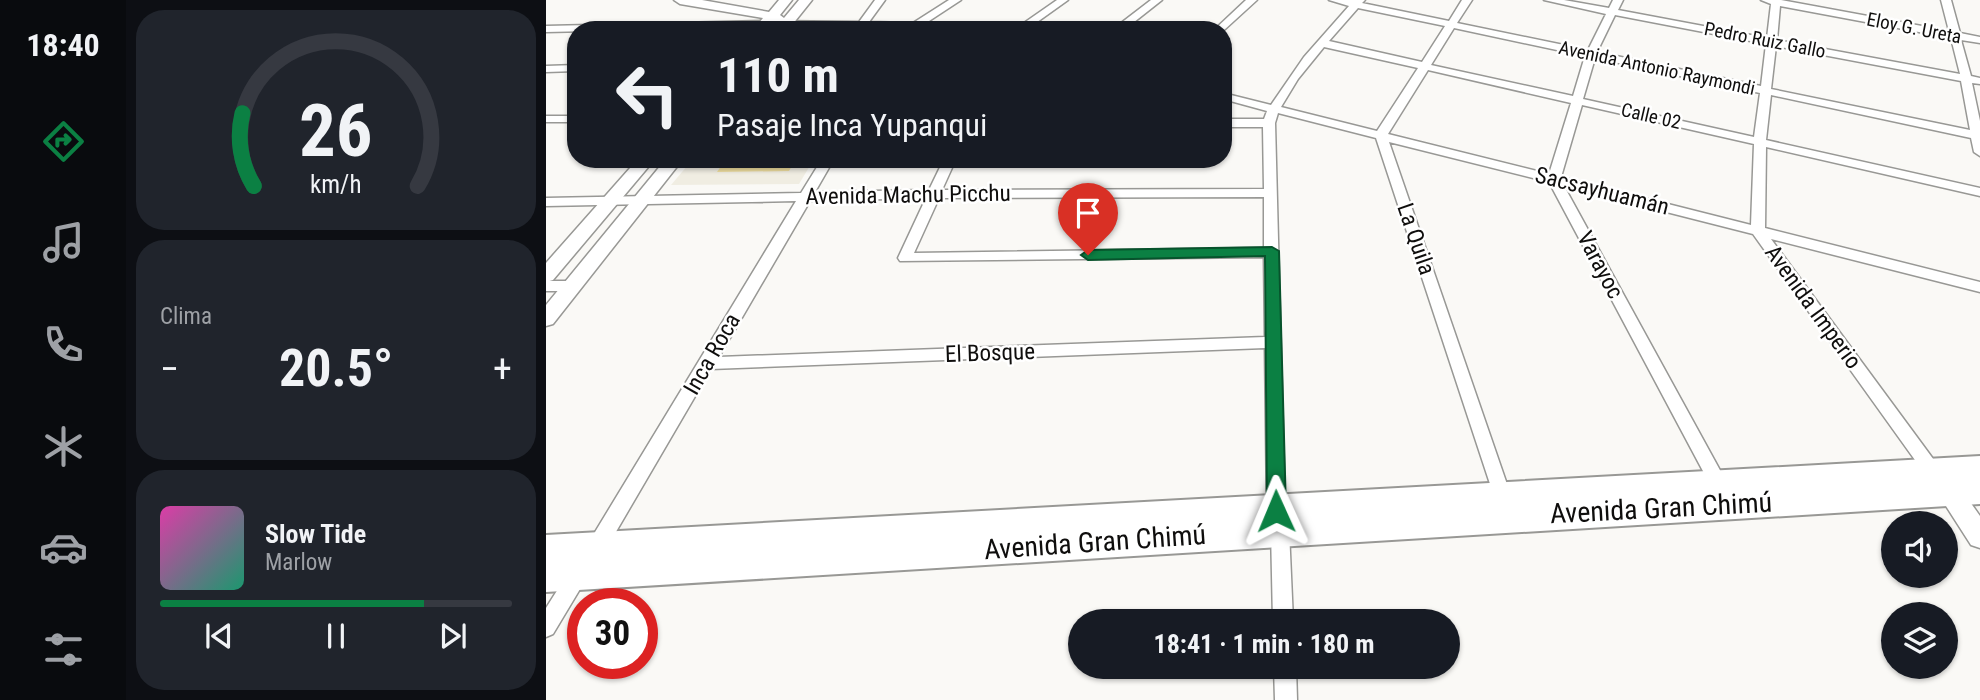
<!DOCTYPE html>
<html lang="es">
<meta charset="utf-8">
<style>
:root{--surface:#171b24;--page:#20242c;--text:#f1f3f6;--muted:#9ea1a6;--line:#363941;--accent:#0b8043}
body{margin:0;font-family:"Roboto Condensed",sans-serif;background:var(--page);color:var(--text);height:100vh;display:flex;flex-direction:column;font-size:26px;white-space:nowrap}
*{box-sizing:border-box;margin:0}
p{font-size:23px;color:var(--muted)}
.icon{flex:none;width:38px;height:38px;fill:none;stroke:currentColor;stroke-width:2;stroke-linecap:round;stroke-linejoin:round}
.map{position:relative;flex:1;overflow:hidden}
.side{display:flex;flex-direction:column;gap:10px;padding:10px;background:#0d0f14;width:420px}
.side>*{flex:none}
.top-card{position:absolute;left:21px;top:21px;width:665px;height:147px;border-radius:28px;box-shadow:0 2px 5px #0004;background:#171b24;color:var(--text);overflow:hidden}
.tools{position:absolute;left:1335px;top:511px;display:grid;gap:14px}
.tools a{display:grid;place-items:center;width:77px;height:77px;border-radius:50%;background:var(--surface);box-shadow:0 2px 5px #0004;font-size:35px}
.speed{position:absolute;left:21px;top:588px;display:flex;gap:14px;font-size:35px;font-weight:700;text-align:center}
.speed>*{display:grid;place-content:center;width:91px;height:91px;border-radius:50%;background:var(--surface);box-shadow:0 2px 5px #0004;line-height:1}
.speed .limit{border:10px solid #d22;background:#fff;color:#111}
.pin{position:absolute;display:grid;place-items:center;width:60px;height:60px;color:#fff;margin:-72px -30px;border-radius:50% 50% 50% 0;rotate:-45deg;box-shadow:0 0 7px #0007}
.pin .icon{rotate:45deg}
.me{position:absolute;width:77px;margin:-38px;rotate:359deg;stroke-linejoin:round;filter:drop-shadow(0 0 5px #0008)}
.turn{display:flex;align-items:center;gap:24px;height:147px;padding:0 35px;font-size:32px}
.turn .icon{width:91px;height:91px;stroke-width:2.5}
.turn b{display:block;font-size:49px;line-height:60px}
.big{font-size:52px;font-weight:700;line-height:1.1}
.side .card{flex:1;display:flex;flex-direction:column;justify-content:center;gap:10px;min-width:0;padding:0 24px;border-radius:28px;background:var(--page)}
.side .dial{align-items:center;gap:0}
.dial svg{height:182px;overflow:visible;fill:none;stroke:var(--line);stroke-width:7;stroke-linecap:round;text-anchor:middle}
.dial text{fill:var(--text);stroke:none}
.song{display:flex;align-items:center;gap:21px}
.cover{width:84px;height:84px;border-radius:10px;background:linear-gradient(135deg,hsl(320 70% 55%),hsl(160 70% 35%))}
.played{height:7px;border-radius:4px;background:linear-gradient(90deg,var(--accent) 75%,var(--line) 75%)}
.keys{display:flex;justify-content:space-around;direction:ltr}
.heat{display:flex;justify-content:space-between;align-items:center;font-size:38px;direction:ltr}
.trip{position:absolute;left:522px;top:609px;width:392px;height:70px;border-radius:35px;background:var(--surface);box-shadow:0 2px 5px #0004;font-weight:700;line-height:70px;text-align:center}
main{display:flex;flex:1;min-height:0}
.menu{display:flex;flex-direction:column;width:126px;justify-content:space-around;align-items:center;background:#090b0e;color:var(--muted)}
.menu .icon{width:49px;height:49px}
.menu .active{color:var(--accent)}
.menu b{font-size:32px;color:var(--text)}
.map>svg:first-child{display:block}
</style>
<main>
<nav class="menu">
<b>18:40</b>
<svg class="icon active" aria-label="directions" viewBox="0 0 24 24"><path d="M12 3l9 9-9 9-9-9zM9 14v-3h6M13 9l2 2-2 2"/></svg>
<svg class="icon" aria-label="music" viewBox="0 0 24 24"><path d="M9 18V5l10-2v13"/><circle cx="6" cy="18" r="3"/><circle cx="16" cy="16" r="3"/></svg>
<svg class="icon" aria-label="phone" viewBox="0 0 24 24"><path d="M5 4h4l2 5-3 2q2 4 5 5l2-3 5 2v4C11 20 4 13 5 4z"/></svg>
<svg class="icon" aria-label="climate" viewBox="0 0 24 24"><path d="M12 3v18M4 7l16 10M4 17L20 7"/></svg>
<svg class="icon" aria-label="car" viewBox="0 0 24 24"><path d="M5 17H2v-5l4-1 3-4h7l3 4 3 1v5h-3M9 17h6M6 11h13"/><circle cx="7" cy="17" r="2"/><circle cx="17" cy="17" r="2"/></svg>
<svg class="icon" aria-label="filters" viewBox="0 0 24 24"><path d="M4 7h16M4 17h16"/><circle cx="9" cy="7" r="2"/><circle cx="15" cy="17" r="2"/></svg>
</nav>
<section class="side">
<div class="card dial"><svg viewBox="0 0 100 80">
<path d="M14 69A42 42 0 1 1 86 69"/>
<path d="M14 69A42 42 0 0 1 9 37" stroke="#0b8043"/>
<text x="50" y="56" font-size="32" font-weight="700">26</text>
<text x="50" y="72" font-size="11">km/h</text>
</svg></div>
<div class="card"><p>Clima</p>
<div class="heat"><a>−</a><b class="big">20.5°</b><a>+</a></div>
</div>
<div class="card">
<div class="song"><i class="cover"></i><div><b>Slow Tide</b><p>Marlow</p></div></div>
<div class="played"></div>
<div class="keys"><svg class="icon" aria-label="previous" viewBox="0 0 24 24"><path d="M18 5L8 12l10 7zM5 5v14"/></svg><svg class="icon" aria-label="pause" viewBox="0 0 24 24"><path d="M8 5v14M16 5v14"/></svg><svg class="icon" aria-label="next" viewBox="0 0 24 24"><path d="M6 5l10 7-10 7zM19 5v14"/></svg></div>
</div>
</section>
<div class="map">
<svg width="1434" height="700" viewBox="0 0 1434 700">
<rect width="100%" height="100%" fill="#faf9f6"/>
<path fill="#f0ede2" d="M147,159H268L253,184L125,185Z"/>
<path fill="#efde9f" d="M180,159H250L243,171L171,172Z"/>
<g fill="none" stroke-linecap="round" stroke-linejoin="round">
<g stroke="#989895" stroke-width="3">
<path id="minor" d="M329,0H339L323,22L367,23L403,0H415L380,23H403L423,30L219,27L0,32V26L219,21L313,22Z
M511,0H522L480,30H468Z
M605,0H616L578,30H566Z
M700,0H711L677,31L668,30Z
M783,0H819L816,3L903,21L916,0H926L911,23L1042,50L1060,14L998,0H1018L1063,8L1067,0H1077L1072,10L1221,38L1225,4L1215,0H1235L1403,31L1395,0H1405L1414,33L1434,37V43L1415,40L1425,76L1434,78V84L1426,83L1434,121V156L1428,152L1425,138L1225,95L1220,140L1434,188V196L1220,147L1219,228L1434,282V292L1225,239L1396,471L1399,476L1396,481L1390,484L1384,481L1207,234L1018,186L1181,483L1178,488L1172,491L1166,488L1003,182L843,142L965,496L962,502L956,504L950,502L830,138L732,113L729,123L739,511L737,517L730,519L723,517L721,511L719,348L165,369L57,554L50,557L43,554L40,548L43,542L250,201L0,206V198L255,193L276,159H288L269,192L383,190L398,159H410L396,190L718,189L717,127H677V119H718L721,111L677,99V93L725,105L758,57L803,6ZM1234,6L1405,38L1414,74L1231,40ZM812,8L899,26L876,62L783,41ZM1069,15L1220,44L1215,86L1051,52ZM908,28L1039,56L1027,96L885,65ZM1230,46L1415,81L1424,130L1225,89ZM778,47L872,68L831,131L735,107L752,79ZM1049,58L1214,93L1208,137L1037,99ZM882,70L1025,103L1003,174L842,134ZM1036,105L1208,144L1205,225L1015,177ZM718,197V248L368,253L393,198ZM380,198L352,258L354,261L718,257L719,337L173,357L264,201Z
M30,65V71L0,72V66Z
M0,116H30V122H0Z
M0,281H27L34,286L27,291H0Z
M734,522L741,524L743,530L747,621H727L725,530L727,524Z
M33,564L40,567L43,573L40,579L7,634L0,637V608L26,567Z
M728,667H750L751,700H729Z"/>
</g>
<g stroke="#989895" stroke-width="3">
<path id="tertiary" d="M128,0H156L223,12L233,0H246L234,15L238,18L253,0H266L242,30H228L232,25L227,23L221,30H207L217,18L134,4Z
M92,159H109L7,280L0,282V263Z
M120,159H137L7,324L0,326V305Z
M1403,481L1412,485L1434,516V548L1425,545L1391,492L1394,485Z"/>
</g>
<g stroke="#989895" stroke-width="4">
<path id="trunk" d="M1434,456V504L0,592V535Z"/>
</g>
<use href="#minor" fill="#fff" fill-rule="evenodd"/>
<use href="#tertiary" fill="#fff" fill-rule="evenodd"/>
<use href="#trunk" fill="#fff" fill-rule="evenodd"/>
</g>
<path fill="#0b8043" stroke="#07532c" stroke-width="2" d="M726,247L733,251L740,511L737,517L730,519L724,517L721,511L719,256L542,260L535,255L542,250Z"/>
<g text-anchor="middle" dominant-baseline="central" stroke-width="5" stroke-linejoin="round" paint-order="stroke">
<g font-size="19" fill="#0f0e0d" stroke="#fff">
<text transform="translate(1368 28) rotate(11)">Eloy G. Ureta</text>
<text transform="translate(1219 40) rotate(11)">Pedro Ruiz Gallo</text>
<text transform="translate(1111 68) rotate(12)">Avenida Antonio Raymondi</text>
<text transform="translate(1105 116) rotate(13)">Calle 02</text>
</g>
<g font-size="23" fill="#0f0e0d" stroke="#fff">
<text transform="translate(1056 191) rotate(14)">Sacsayhuamán</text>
<text transform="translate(362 195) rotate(-1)">Avenida Machu Picchu</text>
<text transform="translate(870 239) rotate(71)">La Quila</text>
<text transform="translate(1054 265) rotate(62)">Varayoc</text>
<text transform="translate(1267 307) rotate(54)">Avenida Imperio</text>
<text transform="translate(444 353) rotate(-2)">El Bosque</text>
<text transform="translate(166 354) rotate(-60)">Inca Roca</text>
</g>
<g font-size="28" fill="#0f0e0d" stroke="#fff">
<text transform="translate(1115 508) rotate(-3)">Avenida Gran Chimú</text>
<text transform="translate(549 542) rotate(-4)">Avenida Gran Chimú</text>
</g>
</g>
</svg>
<div class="tools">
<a><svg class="icon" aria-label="sound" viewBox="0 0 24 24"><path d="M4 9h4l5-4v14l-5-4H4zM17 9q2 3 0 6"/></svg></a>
<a><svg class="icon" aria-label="layers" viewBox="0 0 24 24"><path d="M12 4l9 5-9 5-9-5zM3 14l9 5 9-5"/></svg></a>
</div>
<div class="speed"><div class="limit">30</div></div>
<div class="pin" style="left:542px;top:255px;background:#d93025"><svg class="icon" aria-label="arrive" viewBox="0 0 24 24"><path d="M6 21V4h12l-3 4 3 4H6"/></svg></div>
<svg class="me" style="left:730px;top:511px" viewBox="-20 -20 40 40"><path d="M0-17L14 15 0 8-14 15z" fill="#0b8043" stroke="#fff" stroke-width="4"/></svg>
<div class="trip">18:41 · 1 min · 180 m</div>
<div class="top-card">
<div class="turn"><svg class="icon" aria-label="left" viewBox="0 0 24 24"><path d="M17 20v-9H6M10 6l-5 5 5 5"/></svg><div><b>110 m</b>Pasaje Inca Yupanqui</div></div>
</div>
</div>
</main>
